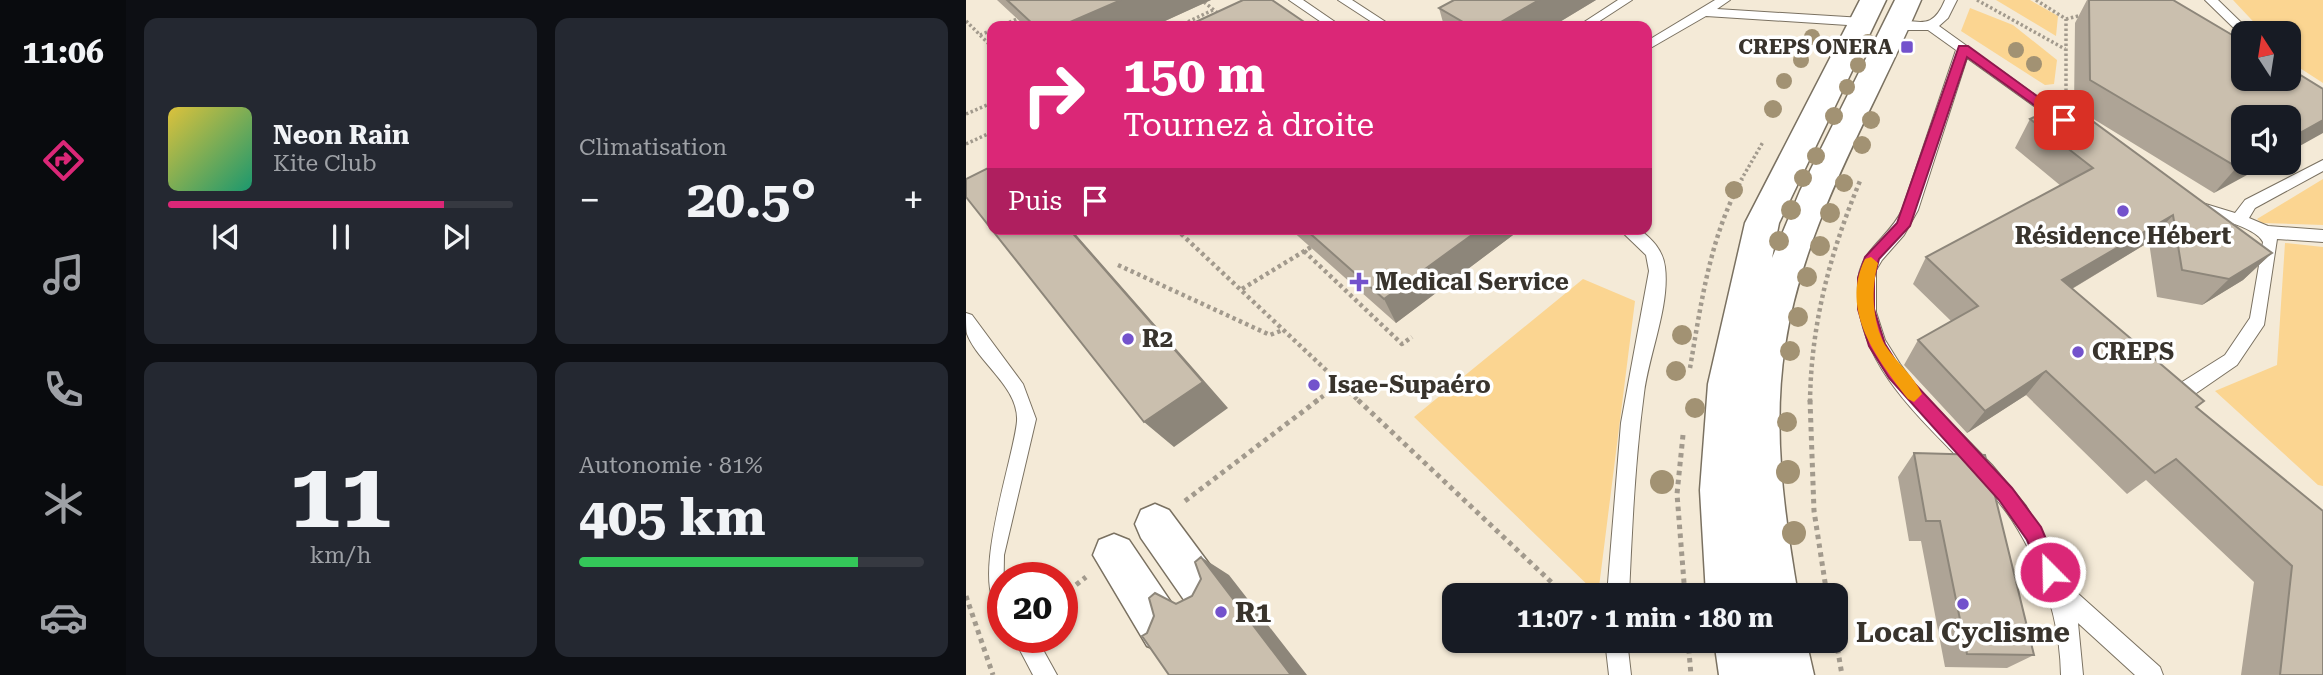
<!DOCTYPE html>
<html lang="fr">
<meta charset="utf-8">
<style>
:root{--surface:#171b24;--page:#242831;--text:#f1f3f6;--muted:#9ea1a6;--line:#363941;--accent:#db2777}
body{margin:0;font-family:"Roboto Serif",serif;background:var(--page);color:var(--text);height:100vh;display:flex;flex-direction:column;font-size:26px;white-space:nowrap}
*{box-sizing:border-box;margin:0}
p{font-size:23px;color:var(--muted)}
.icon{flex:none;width:38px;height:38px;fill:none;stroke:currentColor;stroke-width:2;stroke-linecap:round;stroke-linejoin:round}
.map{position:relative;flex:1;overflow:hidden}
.details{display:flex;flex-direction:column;gap:18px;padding:18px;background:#0d0f14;width:840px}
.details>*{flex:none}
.top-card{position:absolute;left:21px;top:21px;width:665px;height:214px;border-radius:14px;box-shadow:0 2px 5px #0004;background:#db2777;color:#fff;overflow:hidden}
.needle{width:46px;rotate:348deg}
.controls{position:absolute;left:1265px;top:21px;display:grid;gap:14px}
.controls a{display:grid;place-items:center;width:70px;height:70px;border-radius:14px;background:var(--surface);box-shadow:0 2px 5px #0004;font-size:35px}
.speed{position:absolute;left:21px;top:562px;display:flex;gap:14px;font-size:35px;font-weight:700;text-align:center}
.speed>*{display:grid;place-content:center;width:91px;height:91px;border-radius:50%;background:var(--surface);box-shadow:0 2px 5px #0004;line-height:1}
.speed .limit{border:10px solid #d22;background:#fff;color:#111}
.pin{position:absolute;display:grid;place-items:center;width:60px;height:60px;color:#fff;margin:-30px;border-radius:14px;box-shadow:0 4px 10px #0006}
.me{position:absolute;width:77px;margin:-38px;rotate:337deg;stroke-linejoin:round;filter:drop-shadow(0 0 5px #0008)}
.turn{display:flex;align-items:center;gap:24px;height:147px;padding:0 21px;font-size:32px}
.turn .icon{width:91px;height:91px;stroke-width:2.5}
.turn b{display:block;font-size:49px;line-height:60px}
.then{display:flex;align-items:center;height:66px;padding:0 21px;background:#0003;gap:14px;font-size:26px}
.big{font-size:52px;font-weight:700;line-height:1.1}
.details .widget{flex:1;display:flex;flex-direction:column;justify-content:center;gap:10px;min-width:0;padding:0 24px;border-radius:14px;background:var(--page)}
.details .dial{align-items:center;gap:0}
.dial b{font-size:91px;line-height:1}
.song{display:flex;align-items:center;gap:21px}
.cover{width:84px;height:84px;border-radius:10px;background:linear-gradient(135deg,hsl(50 70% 55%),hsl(160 70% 35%))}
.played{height:7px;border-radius:4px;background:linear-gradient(90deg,var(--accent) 80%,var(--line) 80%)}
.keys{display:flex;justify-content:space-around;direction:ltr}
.heat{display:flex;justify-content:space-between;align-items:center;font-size:38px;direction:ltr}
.charge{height:10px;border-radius:5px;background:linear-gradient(90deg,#34c759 81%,var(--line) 0)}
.details .tiles{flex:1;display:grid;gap:18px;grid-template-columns:repeat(2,1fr)}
.trip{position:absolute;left:476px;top:583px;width:406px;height:70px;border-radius:14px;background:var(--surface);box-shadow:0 2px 5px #0004;font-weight:700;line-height:70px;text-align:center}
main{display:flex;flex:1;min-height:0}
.dock{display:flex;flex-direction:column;width:126px;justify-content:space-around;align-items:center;background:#090b0e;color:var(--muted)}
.dock .icon{width:49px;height:49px}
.dock .active{color:var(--accent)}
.dock b{font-size:32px;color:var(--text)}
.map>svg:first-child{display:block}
</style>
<main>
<nav class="dock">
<b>11:06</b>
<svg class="icon active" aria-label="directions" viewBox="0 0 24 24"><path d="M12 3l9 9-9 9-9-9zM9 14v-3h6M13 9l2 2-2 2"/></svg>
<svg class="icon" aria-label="music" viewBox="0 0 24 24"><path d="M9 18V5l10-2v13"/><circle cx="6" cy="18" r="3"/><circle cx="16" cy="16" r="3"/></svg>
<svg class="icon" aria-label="phone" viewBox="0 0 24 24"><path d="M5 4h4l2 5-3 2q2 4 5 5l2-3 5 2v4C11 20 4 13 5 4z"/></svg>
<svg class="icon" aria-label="climate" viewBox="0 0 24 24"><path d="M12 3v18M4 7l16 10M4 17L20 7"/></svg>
<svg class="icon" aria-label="car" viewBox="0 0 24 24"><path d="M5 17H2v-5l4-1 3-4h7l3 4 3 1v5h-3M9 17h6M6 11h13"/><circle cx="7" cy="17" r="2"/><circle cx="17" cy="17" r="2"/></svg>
</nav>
<section class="details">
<div class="tiles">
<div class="widget">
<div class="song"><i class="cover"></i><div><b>Neon Rain</b><p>Kite Club</p></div></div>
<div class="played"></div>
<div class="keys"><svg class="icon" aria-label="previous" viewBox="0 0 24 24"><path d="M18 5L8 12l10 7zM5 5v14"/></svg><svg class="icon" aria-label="pause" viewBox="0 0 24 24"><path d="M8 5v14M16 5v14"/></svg><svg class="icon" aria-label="next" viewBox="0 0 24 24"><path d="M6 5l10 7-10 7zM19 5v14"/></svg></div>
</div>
<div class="widget"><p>Climatisation</p>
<div class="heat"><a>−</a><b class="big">20.5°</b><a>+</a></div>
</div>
<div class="widget dial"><b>11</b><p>km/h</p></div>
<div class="widget"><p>Autonomie · 81%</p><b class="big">405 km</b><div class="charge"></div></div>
</div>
</section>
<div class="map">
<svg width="1357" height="675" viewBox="0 0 1357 675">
<rect width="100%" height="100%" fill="#f4ead7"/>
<path fill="#fbd591" d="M1030,0H1064L1092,16L1090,36Z
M1267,0H1357V83L1323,61V33H1298Z
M1004,8L1047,25L1091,60L1088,84L1079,85L995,31Z
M1357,179V225L1296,223L1291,219Z
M1319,243L1357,247V486L1352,485L1249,391L1311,365Z
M617,279L669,301L632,595L448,417Z"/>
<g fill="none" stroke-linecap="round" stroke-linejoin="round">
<g stroke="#7a7161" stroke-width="2">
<path id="lane" d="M323,0H337L375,26H361Z
M372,0H386L426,26H412Z
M652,0H666L626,26H612Z
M749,0H764L751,9L897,18L903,22L897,26L740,16L681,50V41Z
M979,0H991L982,18L973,26L1108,123L1106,126H1096L1001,58L952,210L938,235L916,260L910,270V312L919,340L934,364L954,391L1026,465L1060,506L1085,549L1099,582L1194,667L1197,675H1169L1112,623L1117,675H1095C1094,619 1076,567 1046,520C999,449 896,390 892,297C892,288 891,279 894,270C901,246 926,233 936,210L990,50L962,30H931L925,26C946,11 963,39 979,0Z
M1239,0H1252L1286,33L1276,36Z
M1357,160V171L1289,208L1283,218L1302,226L1357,230V242L1311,239L1298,325L1271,365L1226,396L1229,402L1227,408C1216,412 1208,405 1203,395L1205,389L1259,355L1284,318L1297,242C1289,226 1244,217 1228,212L1225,208L1228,204L1233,202L1269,213L1279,200Z
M653,229H673C686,239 697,250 699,267C704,305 683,354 678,393C669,460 666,528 663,595H641L655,423L683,271L680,255Z
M0,313L6,315L57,384L70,419L38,555L37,613C0,592 48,459 51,421C53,387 12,363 1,334C0,329 0,319 0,313Z
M47,637H70L91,675H67Z
M639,640H661L665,675H643Z"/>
</g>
<g stroke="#7a7161" stroke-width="3">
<path id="street" d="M189,504L203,510L255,580L262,595L255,610L240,617L225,610L175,538L169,524L175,510Z
M148,534L163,540L213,614L219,630L213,646L197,652L181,646L127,555L133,540Z"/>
</g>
<g stroke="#7a7161" stroke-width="3">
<path id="secondary" d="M894,0H920L813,223L806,258L834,191L929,0H955C907,112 837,224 819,346C806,429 818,513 832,595H740L734,490L742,384L779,223Z
M748,640H840L848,675H753Z"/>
</g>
<path stroke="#a29a8d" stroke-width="3.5" stroke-dasharray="2.5 2.5" stroke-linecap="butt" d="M1011,0L1099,49
M1070,0L1100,19V94
M238,2L254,15
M1100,19L1116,15
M0,21L26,47
M34,26L56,17
M213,26L247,10
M14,35L26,30
M0,114L26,103
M0,144L26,132
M775,180L797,142"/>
<path stroke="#a29a8d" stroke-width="4.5" stroke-dasharray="3.5 3.5" stroke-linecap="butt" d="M210,229L394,402
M338,251L436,344L446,337
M152,265L304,335L317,330
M276,289L345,247
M724,368C735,304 744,236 776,179
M349,402L372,385
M844,402C845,324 864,253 894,181"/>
<path stroke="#a29a8d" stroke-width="5" stroke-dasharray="4.5 4.5" stroke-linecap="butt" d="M392,400L599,595
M844,400L848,511L861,595
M717,435L711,494L719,595
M219,501L352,400
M0,596L27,675
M96,596L120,577
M722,640L725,675
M870,640L876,675"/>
<use href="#lane" fill="#fff" fill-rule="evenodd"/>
<use href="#street" fill="#fff" fill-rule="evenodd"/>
<use href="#secondary" fill="#fff" fill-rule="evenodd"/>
</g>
<g fill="#a29273">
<circle cx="846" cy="37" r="8"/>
<circle cx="902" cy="42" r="8"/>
<circle cx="1050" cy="50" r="8"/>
<circle cx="835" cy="60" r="8"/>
<circle cx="1068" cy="64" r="8"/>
<circle cx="892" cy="65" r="8"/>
<circle cx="818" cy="81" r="8"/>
<circle cx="881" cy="87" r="8"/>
<circle cx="807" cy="109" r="9"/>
<circle cx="868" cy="116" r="9"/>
<circle cx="905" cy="120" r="9"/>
<circle cx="896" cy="145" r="9"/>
<circle cx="850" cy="156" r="9"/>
<circle cx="837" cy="178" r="9"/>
<circle cx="878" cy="183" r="9"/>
<circle cx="768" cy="190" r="9"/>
<circle cx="825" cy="210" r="10"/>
<circle cx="864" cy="213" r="10"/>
<circle cx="813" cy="241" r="10"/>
<circle cx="854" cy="246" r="10"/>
<circle cx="841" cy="277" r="10"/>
<circle cx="832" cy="317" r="10"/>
<circle cx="716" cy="335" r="10"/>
<circle cx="824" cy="351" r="10"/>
<circle cx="710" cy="371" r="10"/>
<circle cx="729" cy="408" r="10"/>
<circle cx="821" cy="422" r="10"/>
<circle cx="822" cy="472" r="12"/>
<circle cx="696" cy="482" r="12"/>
<circle cx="828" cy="533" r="12"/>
</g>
<path fill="#aea496" d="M31,0H245L188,26H59Z
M630,0L587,26H478L473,8Z
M1121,0H1207L1278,163L1248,193L1108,107L1109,23Z
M1064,119L1123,124L1125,120L1306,253L1277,280L1236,305L1191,297L1183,242L1106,289L1230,407L1357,511V675H1275L1288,582L1180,480L1161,494L1060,395L1001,433L938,365L952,340L985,321L947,284L960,257L1095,186L1049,148Z
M324,229H555L430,323Z
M948,453L1068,655L1041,668L979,667L955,541H943L932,477Z"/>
<path fill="#8d867a" d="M155,0H245L188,26H95Z
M573,0H630L587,26H528Z
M1357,120V133L1323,152V139Z
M1279,163H1303L1248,193L1271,167Z
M1207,215L1183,242L1077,306L1096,280Z
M103,229H105L262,408L208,447L178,422Z
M514,229H555L430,323L418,299Z
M1306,253L1277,280L1236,305L1263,279Z
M1080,371L1060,395L1001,433L1019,411Z
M235,557L263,575L341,675H325Z"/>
<path fill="#cabfae" stroke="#8d867a" stroke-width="2" d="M41,0H155L95,26H69Z
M277,0H306L344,26H221Z
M488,0H573L528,26H504L473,8Z
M1123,0H1207L1278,42V79H1323V68L1357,89V120L1323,139V117H1278V163H1279L1271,167L1124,80Z
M1095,105L1125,126V120L1306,253L1263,279L1216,270L1207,215L1096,280L1238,401L1230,407L1357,511V675H1314L1326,566L1210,459L1189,473L1080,371L1019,411L952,340L1012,306L960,257L1127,168L1064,119Z
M26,166V229H103L237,382L178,422L0,197V179Z
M339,229H514L418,299Z
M948,453L1019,455L1068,655L1001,654L974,521H960Z
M235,557L325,675H203L176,636L181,633L188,616L183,598L189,593L210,604L226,596L235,579L229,562Z"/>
<path fill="#db2777" stroke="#8e194d" stroke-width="2" d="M993,46H1002L1104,120L1093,123L1001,57L944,226L913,259L908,278V309L919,344L934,368L1046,488L1075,527L1094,572L1091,578L1084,581L1077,578L1061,540L1033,500L923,378L903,346L892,309V278L899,257L931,223Z"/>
<path fill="#f59e0b" d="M905,257L912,263C905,288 906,321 919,345C930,362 948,376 956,394L948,402L942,399C912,360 873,311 899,259Z"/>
<g fill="#7352cc" stroke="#fff" stroke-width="2.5">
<rect x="934" y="40" width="14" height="14" rx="3.5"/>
<circle cx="1157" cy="211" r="7"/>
<path d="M389.5 271.5h7v7h7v7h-7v7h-7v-7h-7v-7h7z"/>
<circle cx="162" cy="339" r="7"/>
<circle cx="1112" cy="352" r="7"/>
<circle cx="348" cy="385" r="7"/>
<circle cx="997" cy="604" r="7"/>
<circle cx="255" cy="612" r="7"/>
</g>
<g text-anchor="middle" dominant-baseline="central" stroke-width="7" stroke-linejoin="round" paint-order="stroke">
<g font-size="21" font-weight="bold" fill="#39342d" stroke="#fff" text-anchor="end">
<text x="927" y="47">CREPS ONERA</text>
</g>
<g font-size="24" font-weight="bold" fill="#39342d" stroke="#fff" text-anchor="start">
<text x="1157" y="236" text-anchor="middle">Résidence Hébert</text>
<text x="409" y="282">Medical Service</text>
<text x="176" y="339">R2</text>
<text x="1126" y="352">CREPS</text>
<text x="362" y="385">Isae-Supaéro</text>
</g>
<g font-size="28" font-weight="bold" fill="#39342d" stroke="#fff" text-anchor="start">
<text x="269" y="612">R1</text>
<text x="997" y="632" text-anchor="middle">Local Cyclisme</text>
</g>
</g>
</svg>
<div class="controls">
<a><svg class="needle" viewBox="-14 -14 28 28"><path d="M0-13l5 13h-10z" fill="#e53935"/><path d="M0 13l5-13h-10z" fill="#9ea1a6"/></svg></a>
<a><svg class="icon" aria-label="sound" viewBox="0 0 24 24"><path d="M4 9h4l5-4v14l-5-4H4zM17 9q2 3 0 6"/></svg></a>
</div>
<div class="speed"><div class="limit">20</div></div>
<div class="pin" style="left:1098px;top:120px;background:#d93025"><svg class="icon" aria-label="arrive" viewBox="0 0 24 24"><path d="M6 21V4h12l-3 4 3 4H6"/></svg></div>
<svg class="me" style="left:1084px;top:572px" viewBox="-20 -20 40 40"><circle r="17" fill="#db2777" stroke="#fff" stroke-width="3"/><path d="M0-11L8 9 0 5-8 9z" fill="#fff"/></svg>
<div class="trip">11:07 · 1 min · 180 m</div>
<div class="top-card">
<div class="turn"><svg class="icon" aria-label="right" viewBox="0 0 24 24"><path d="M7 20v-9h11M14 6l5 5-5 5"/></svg><div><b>150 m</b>Tournez à droite</div></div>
<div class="then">Puis<svg class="icon" aria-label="arrive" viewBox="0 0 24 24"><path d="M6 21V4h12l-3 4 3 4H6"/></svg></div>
</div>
</div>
</main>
